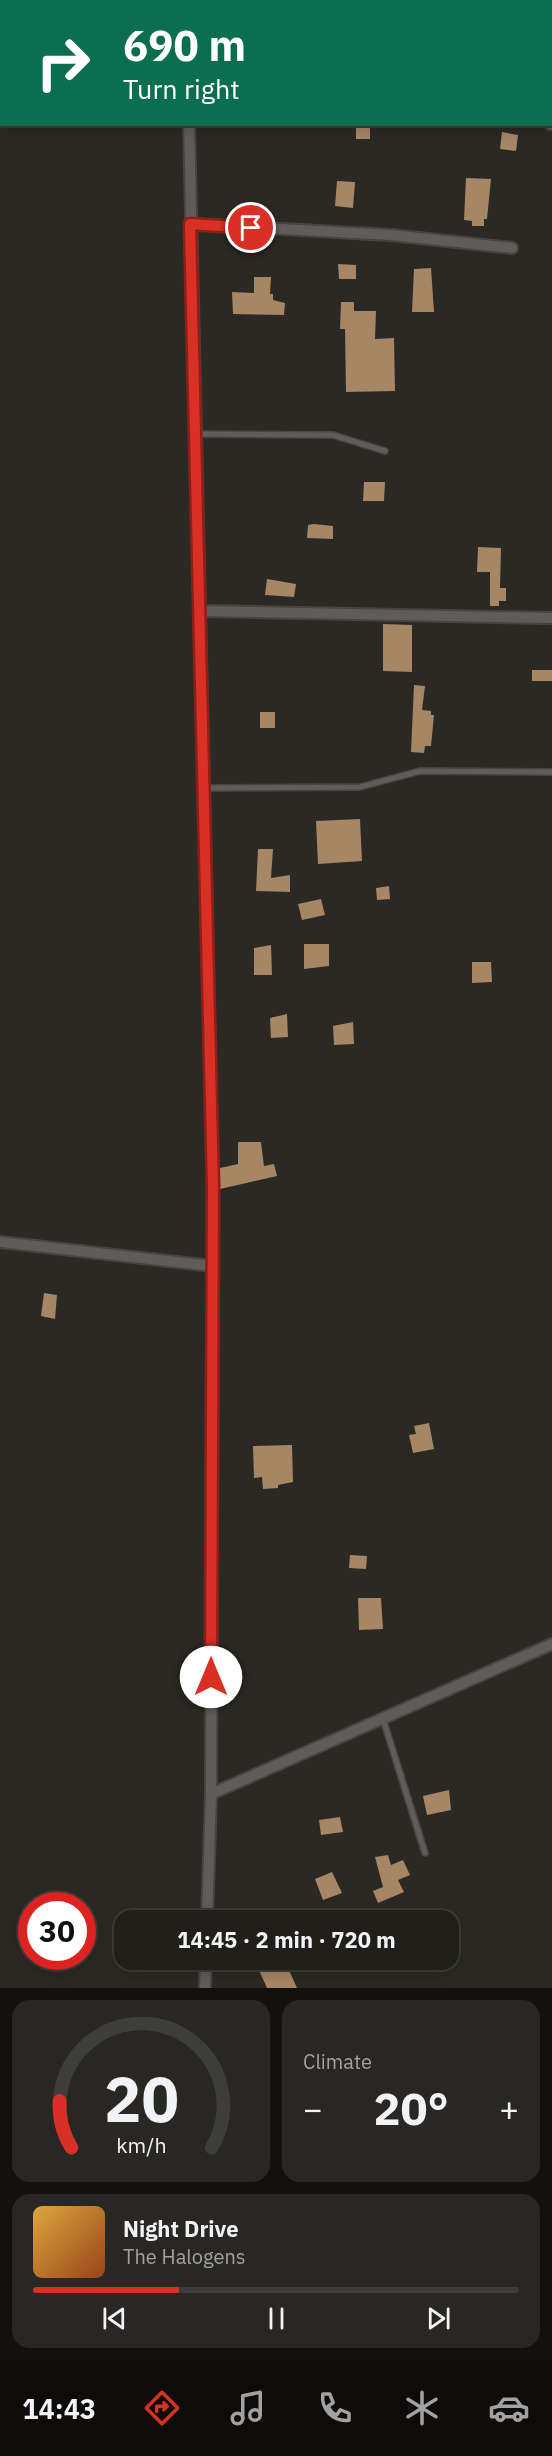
<!DOCTYPE html>
<meta charset="utf-8">
<style>
:root{--surface:#201f1a;--page:#282723;--text:#f1f3f6;--muted:#a2a2a2;--line:#3d3d39;--accent:#d93025}
body{margin:0;font-family:"IBM Plex Sans",sans-serif;background:var(--page);color:var(--text);height:100vh;display:flex;flex-direction:column;font-size:22px;white-space:nowrap}
*{box-sizing:border-box;margin:0}
p{font-size:20px;color:var(--muted)}
.icon{flex:none;width:33px;height:33px;fill:none;stroke:currentColor;stroke-width:2;stroke-linecap:round;stroke-linejoin:round}
.map{position:relative;height:1988px;overflow:hidden}
.side{display:flex;flex-direction:column;gap:12px;padding:12px;background:#12110e;flex:1}
.side>*{flex:none}
.banner{position:absolute;left:0px;top:0px;width:552px;height:126px;box-shadow:0 3px 15px #0003,0 0 0 2px var(--line);background:#0b6e4f;color:#fff;overflow:hidden}
.speed{position:absolute;left:18px;top:1892px;display:flex;gap:12px;font-size:30px;font-weight:700;text-align:center}
.speed>*{display:grid;place-content:center;width:78px;height:78px;border-radius:50%;background:var(--surface);box-shadow:0 3px 15px #0003,0 0 0 2px var(--line);line-height:1}
.speed .limit{border:9px solid #d22;background:#fff;color:#111}
.pin{position:absolute;display:grid;place-items:center;width:51px;height:51px;color:#fff;margin:-26px;border:3px solid #fff;border-radius:50%;box-shadow:0 2px 6px #0007}
.me{position:absolute;width:66px;margin:-33px;rotate:0deg;stroke-linejoin:round;filter:drop-shadow(0 0 4px #0008)}
.turn{display:flex;align-items:center;gap:21px;height:126px;padding:0 24px;font-size:27px}
.turn .icon{width:78px;height:78px;stroke-width:2.5}
.turn b{display:block;font-size:42px;line-height:51px}
.big{font-size:45px;font-weight:700;line-height:1.1}
.side .tile{flex:1;display:flex;flex-direction:column;justify-content:center;gap:9px;min-width:0;padding:0 21px;border-radius:18px;background:var(--page)}
.side .dial{align-items:center;gap:0}
.dial svg{height:156px;overflow:visible;fill:none;stroke:var(--line);stroke-width:7;stroke-linecap:round;text-anchor:middle}
.dial text{fill:var(--text);stroke:none}
.song{display:flex;align-items:center;gap:18px}
.cover{width:72px;height:72px;border-radius:9px;background:linear-gradient(135deg,hsl(40 70% 55%),hsl(20 70% 35%))}
.played{height:6px;border-radius:3px;background:linear-gradient(90deg,var(--accent) 30%,var(--line) 30%)}
.keys{display:flex;justify-content:space-around;direction:ltr}
.heat{display:flex;justify-content:space-between;align-items:center;font-size:33px;direction:ltr}
.side .tiles{flex:1;display:grid;gap:12px;grid-template-columns:1fr 1fr}
.tile:last-child{grid-column:span 2}
.trip{position:absolute;left:114px;top:1910px;width:345px;height:60px;border-radius:18px;background:var(--surface);box-shadow:0 3px 15px #0003,0 0 0 2px var(--line);font-weight:700;line-height:60px;text-align:center}
.dock{display:flex;height:96px;justify-content:space-around;align-items:center;background:#0d0c0a;color:var(--muted)}
.dock .icon{width:42px;height:42px}
.dock .selected{color:var(--accent)}
.dock b{font-size:27px;color:var(--text)}
.map>svg:first-child{display:block}
</style>
<div class="map">
<svg width="552" height="1988" viewBox="0 0 552 1988">
<rect width="100%" height="100%" fill="#2a2923"/>
<path fill="#a68665" d="M356,124H370V139H356Z
M502,132L518,135L516,151L500,149Z
M466,178L491,179L487,219H484V226H472V221L464,220Z
M337,181L355,182L353,208L335,206Z
M338,264L356,265V279H339Z
M431,268L434,312H412L414,269Z
M254,277H271L270,294H273V300L285,303L284,315L233,314L232,292L254,293Z
M341,302H354V311H376L375,339L394,338L395,391L346,392L345,329H340Z
M364,482H385L384,501H363Z
M314,524L333,526V539L307,538L308,525Z
M478,547L501,548L500,588H506V601H499V606H490V572H477Z
M267,579L296,584L294,597L265,595Z
M383,624L412,625V672L383,671Z
M532,670H552V681H532Z
M414,685L425,686L422,710L431,711V715H434L431,746H425L424,753L411,752Z
M260,712H275V728H260Z
M360,819L362,861L318,864L316,821Z
M258,849H273L271,878L290,875V892L256,891Z
M389,886L390,899L377,900L376,888Z
M321,899L325,915L302,920L298,904Z
M304,944H329V966L304,969Z
M271,945L272,975H254V948Z
M472,962H491L492,982L472,983Z
M287,1014L288,1037L271,1038L270,1018Z
M353,1022L354,1044L334,1045L333,1026Z
M238,1142H261L264,1166L274,1164L277,1176L220,1189V1168L238,1164Z
M44,1293L57,1295L55,1319L41,1316Z
M429,1423L434,1449L413,1453L409,1435L416,1434L414,1426Z
M292,1445L293,1482L278,1485V1488L263,1489L262,1477L254,1478L253,1446Z
M350,1555L367,1556L366,1569L349,1568Z
M358,1598H381L383,1629L359,1630Z
M449,1790L451,1810L427,1815L423,1796Z
M340,1817L343,1832L321,1835L319,1820Z
M388,1855L391,1865L403,1860L410,1875L398,1880L404,1892L378,1903L373,1891L383,1887L375,1857Z
M332,1872L342,1893L323,1900L315,1879Z
M254,1959H284L297,1988H267Z"/>
<g fill="none" stroke-linecap="round" stroke-linejoin="round">
<g stroke="#464540" stroke-width="8">
<path id="service" d="M197,434L333,435L385,451
M204,788L360,787L420,771L552,772
M383,1719L425,1853"/>
</g>
<g stroke="#464540" stroke-width="14">
<path id="minor" d="M188,0V2
M478,0V2
M189,124L213,1187L211,1794L207,1920
M550,124H552
M190,224L391,235L512,248
M200,611L552,618
M0,1242L212,1266
M211,1794L552,1644
M205,1988L206,1959"/>
</g>
<use href="#service" stroke="#5f5c5a" stroke-width="5"/>
<use href="#minor" stroke="#5f5c5a" stroke-width="10"/>
</g>
<g fill="none" stroke-linecap="round" stroke-linejoin="round">
<g stroke="#8d1f18" stroke-width="15">
<path id="route" d="M211,1677L213,1187L190,224L251,228"/>
</g>
<use href="#route" stroke="#d93025" stroke-width="10"/>
</g>
</svg>
<div class="speed"><div class="limit">30</div></div>
<div class="pin" style="left:251px;top:228px;background:#d93025"><svg class="icon" aria-label="arrive" viewBox="0 0 24 24"><path d="M6 21V4h12l-3 4 3 4H6"/></svg></div>
<svg class="me" style="left:211px;top:1677px" viewBox="-20 -20 40 40"><circle r="19" fill="#fff"/><path d="M0-13L10 11 0 6-10 11z" fill="#d93025"/></svg>
<div class="trip">14:45 · 2 min · 720 m</div>
<div class="banner">
<div class="turn"><svg class="icon" aria-label="right" viewBox="0 0 24 24"><path d="M7 20v-9h11M14 6l5 5-5 5"/></svg><div><b>690 m</b>Turn right</div></div>
</div>
</div>
<section class="side">
<div class="tiles">
<div class="tile dial"><svg viewBox="0 0 100 80">
<path d="M14 69A42 42 0 1 1 86 69"/>
<path d="M14 69A42 42 0 0 1 8 45" stroke="#d93025"/>
<text x="50" y="56" font-size="32" font-weight="700">20</text>
<text x="50" y="72" font-size="11">km/h</text>
</svg></div>
<div class="tile"><p>Climate</p>
<div class="heat"><a>−</a><b class="big">20°</b><a>+</a></div>
</div>
<div class="tile">
<div class="song"><i class="cover"></i><div><b>Night Drive</b><p>The Halogens</p></div></div>
<div class="played"></div>
<div class="keys"><svg class="icon" aria-label="previous" viewBox="0 0 24 24"><path d="M18 5L8 12l10 7zM5 5v14"/></svg><svg class="icon" aria-label="pause" viewBox="0 0 24 24"><path d="M8 5v14M16 5v14"/></svg><svg class="icon" aria-label="next" viewBox="0 0 24 24"><path d="M6 5l10 7-10 7zM19 5v14"/></svg></div>
</div>
</div>
</section>
<nav class="dock">
<b>14:43</b>
<svg class="icon selected" aria-label="directions" viewBox="0 0 24 24"><path d="M12 3l9 9-9 9-9-9zM9 14v-3h6M13 9l2 2-2 2"/></svg>
<svg class="icon" aria-label="music" viewBox="0 0 24 24"><path d="M9 18V5l10-2v13"/><circle cx="6" cy="18" r="3"/><circle cx="16" cy="16" r="3"/></svg>
<svg class="icon" aria-label="phone" viewBox="0 0 24 24"><path d="M5 4h4l2 5-3 2q2 4 5 5l2-3 5 2v4C11 20 4 13 5 4z"/></svg>
<svg class="icon" aria-label="climate" viewBox="0 0 24 24"><path d="M12 3v18M4 7l16 10M4 17L20 7"/></svg>
<svg class="icon" aria-label="car" viewBox="0 0 24 24"><path d="M5 17H2v-5l4-1 3-4h7l3 4 3 1v5h-3M9 17h6M6 11h13"/><circle cx="7" cy="17" r="2"/><circle cx="17" cy="17" r="2"/></svg>
</nav>
